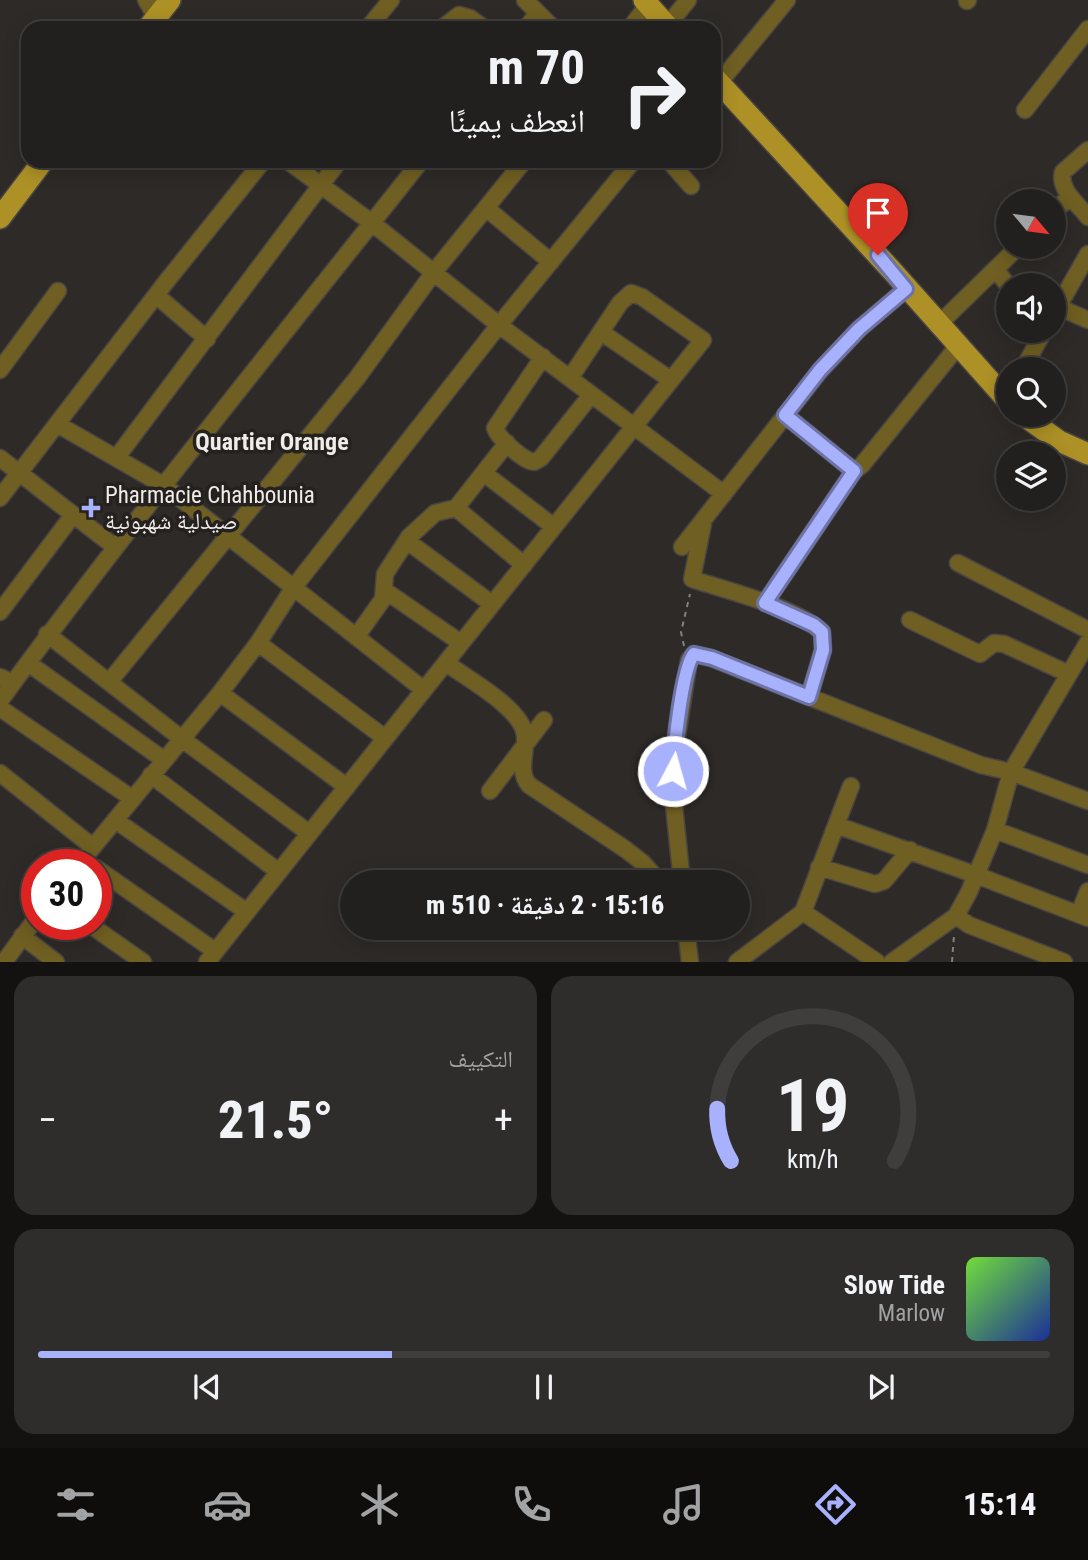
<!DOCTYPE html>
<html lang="ar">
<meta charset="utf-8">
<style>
:root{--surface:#22201e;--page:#2e2d2b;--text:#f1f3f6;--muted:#a2a3a4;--line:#3f3e3c;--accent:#a7b1fc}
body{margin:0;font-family:"Roboto Condensed","Noto Naskh Arabic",sans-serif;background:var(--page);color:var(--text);direction:rtl;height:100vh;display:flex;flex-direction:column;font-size:26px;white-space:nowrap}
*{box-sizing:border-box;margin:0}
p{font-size:23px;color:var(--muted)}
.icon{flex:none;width:38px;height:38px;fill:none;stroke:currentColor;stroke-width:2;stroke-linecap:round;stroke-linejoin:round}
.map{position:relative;height:962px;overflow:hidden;direction:ltr}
.side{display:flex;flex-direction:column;gap:14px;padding:14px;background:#131210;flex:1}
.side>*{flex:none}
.hud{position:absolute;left:21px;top:21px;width:700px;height:147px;border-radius:21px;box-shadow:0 4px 18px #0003,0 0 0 2px var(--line);direction:rtl;background:#22201e;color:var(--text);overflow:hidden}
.needle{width:46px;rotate:119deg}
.buttons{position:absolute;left:996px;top:189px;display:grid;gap:14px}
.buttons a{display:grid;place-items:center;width:70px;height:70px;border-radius:50%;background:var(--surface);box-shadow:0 4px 18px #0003,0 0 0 2px var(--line);font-size:35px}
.speed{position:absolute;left:21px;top:849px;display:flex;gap:14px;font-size:35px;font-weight:700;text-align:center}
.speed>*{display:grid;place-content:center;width:91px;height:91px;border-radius:50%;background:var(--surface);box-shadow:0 4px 18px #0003,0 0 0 2px var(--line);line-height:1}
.speed .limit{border:10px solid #d22;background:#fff;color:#111}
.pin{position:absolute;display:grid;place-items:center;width:60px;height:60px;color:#fff;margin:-72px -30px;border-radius:50% 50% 50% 0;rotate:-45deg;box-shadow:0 0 7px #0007}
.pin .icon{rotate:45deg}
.me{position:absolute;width:77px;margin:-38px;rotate:6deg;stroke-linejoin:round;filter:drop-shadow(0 0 5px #0008)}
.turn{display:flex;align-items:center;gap:24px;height:147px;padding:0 21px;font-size:32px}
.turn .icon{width:91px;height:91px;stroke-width:2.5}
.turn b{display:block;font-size:49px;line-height:60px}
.big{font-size:52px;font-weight:800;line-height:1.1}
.side .card{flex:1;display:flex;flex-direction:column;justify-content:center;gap:10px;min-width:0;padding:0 24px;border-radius:21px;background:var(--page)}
.side .dial{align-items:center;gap:0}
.dial svg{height:182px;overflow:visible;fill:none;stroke:var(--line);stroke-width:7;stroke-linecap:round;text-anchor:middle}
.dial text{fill:var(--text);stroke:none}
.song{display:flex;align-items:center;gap:21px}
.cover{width:84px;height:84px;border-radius:10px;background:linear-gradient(135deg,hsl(100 70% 55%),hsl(230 70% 35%))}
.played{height:7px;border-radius:4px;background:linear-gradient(90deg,var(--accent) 35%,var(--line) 35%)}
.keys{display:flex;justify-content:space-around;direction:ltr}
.heat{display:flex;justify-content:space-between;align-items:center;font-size:38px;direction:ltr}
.side .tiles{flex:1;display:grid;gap:14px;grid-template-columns:1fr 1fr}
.card:last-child{grid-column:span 2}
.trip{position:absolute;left:340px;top:870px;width:410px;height:70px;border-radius:35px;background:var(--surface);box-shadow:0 4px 18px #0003,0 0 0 2px var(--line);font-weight:800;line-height:70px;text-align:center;direction:rtl}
.tab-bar{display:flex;height:112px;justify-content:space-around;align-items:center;background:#0e0d0c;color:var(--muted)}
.tab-bar .icon{width:49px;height:49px}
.tab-bar .selected{color:var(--accent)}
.tab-bar b{font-size:32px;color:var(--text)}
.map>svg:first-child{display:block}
</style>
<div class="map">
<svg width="1088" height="962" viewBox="0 0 1088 962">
<rect width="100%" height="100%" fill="#2e2a28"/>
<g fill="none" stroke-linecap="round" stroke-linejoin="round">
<g stroke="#494543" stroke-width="19">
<path id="minor" d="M146,0L156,17
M525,0L538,13
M967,1L968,0
M667,26L688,0
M368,28L391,0
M442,28L459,15L470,18L484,28
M526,28L538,13L553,28
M630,28L648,5
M719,83L787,0
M1025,110L1088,29
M1088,150L1063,172C1058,189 1078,204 1088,217
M288,161L372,223L499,325L724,494
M669,161L691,186
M486,208L551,262
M1054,212L1070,196
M995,269L1008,285
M156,295L207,339
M1058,307L1088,320
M1054,314L1088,254
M938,325L1018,247
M601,332L671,380
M543,357L495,428C498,438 520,457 530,461C535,463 536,461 541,458L591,395
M1023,369L1044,331
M0,370L58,291
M785,415L854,471L862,465L958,346
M57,424L163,485L424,690
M507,443L456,508L524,565
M117,457L339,161
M0,458L115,547
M485,474L554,527
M0,498L166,282L263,161
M703,524L692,579C728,591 795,607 822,632L823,650L809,697
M407,541L492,604
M682,547L820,371L859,329L906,289
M958,563L1088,630
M384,590L461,643
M765,603L854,471
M0,612L73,515
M910,620L980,654L994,643L1004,644L1069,674
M47,634L182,739L309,833
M356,637L383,599L385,574L409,537L435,513L456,508
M258,643L385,738
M28,663L164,760
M446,663C467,678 517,706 524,731C529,749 516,770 529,785L625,849L643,863L660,882
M0,677L13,683L0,701
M109,682L357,378L434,272L524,161
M13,683C144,506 284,334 421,161
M220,693L347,787
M0,708L133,799
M0,773L93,847
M151,775L279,872
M490,791L544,720
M115,820L247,912
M836,825L976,875L1088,918
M995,830L1088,865
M79,864L220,693L258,643L294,587L499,325L633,161
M819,867L875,884L884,881L910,850
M96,868L215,951
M682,882L672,787L674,755L689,660L694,654L711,658L981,765L1011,772L1088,801
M803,912L851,786
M1079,914L1088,891
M956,916L969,925L1064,962
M89,924L143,962
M686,928L690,962
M22,936L56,962
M4,962L37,917
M207,962L703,340L642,297L631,293L620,303L570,378
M737,962L803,912L877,962
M892,962L956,916L969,892L995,830L1011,772L1088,642"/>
</g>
<g stroke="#494543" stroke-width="24">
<path id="major" d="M644,0L669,28
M148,28L170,0
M714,77L895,274L1008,401
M0,218L43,161
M1023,415L1059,441L1088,454"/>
</g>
<path stroke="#84817f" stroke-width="2" stroke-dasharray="5 5" stroke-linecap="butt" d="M684,646L681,632L690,594
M952,962L954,935"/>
<use href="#minor" stroke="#705f22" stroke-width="16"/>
<use href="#major" stroke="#ae9126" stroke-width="21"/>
</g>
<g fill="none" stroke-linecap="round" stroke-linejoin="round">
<g stroke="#6d73a4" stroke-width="18">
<path id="route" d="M673,771C674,749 682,668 694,654L712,658L809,697L823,650L822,632L814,625L765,603L854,471L785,415L820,370L859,329L906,289L878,255"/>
</g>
<use href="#route" stroke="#a7b1fc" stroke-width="12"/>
</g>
<path fill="#a7b1fc" stroke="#24211e" stroke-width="2.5" d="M87.5 497.5h7v7h7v7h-7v7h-7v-7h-7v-7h7z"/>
<g text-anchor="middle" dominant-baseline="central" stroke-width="7" stroke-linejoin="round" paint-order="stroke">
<g font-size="23" fill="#efecea" stroke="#24211e" text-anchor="start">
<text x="105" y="495">Pharmacie Chahbounia<tspan x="105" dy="26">صيدلية شهبونية</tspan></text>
</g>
<g font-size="24" font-weight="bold" fill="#efecea" stroke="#24211e">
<text x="272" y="442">Quartier Orange</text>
</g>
</g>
</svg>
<div class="buttons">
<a><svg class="needle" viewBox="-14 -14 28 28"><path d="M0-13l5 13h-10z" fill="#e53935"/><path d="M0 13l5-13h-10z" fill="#a2a3a4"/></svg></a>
<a><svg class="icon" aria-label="sound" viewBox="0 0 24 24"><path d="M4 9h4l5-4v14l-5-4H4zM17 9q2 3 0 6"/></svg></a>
<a><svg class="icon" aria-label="search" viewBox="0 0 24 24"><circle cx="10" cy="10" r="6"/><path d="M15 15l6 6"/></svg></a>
<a><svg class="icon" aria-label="layers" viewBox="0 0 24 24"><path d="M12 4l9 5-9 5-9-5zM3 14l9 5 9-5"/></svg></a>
</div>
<div class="speed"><div class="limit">30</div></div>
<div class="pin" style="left:878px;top:255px;background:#d93025"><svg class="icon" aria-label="arrive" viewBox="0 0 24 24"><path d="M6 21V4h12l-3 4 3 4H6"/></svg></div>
<svg class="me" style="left:673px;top:771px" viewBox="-20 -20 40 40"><circle r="17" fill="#a7b1fc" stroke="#fff" stroke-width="3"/><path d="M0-11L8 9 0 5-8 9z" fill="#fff"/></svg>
<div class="trip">15:16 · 2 دقيقة · 510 m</div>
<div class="hud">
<div class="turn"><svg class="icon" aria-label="right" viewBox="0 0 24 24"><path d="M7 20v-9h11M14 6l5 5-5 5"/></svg><div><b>70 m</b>انعطف يمينًا</div></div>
</div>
</div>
<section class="side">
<div class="tiles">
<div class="card dial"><svg viewBox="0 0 100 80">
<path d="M14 69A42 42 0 1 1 86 69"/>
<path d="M14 69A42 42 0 0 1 8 46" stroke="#a7b1fc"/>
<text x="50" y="56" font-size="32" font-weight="700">19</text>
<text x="50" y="72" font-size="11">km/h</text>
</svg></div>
<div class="card"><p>التكييف</p>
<div class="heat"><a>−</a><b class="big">21.5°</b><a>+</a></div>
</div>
<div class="card">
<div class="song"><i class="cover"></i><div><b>Slow Tide</b><p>Marlow</p></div></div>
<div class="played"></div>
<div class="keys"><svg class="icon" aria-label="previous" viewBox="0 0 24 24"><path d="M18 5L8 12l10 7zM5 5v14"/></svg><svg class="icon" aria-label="pause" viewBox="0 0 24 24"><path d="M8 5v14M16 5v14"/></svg><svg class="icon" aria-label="next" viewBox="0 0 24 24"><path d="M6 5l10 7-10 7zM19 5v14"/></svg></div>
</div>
</div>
</section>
<nav class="tab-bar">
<b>15:14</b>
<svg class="icon selected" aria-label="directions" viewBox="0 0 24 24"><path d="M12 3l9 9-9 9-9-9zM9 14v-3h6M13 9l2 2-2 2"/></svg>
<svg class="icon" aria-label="music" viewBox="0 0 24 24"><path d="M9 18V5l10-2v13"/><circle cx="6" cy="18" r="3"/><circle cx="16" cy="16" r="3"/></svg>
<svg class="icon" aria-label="phone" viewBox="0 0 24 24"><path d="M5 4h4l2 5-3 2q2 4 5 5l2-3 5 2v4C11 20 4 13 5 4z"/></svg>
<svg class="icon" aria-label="climate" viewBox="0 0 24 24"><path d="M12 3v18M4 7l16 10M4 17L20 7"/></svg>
<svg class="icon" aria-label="car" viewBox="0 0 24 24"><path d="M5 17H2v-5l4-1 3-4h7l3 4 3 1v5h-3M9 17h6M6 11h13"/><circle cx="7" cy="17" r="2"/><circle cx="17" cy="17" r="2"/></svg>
<svg class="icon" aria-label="filters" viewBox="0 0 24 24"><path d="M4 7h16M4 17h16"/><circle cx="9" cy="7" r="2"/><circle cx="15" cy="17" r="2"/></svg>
</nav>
